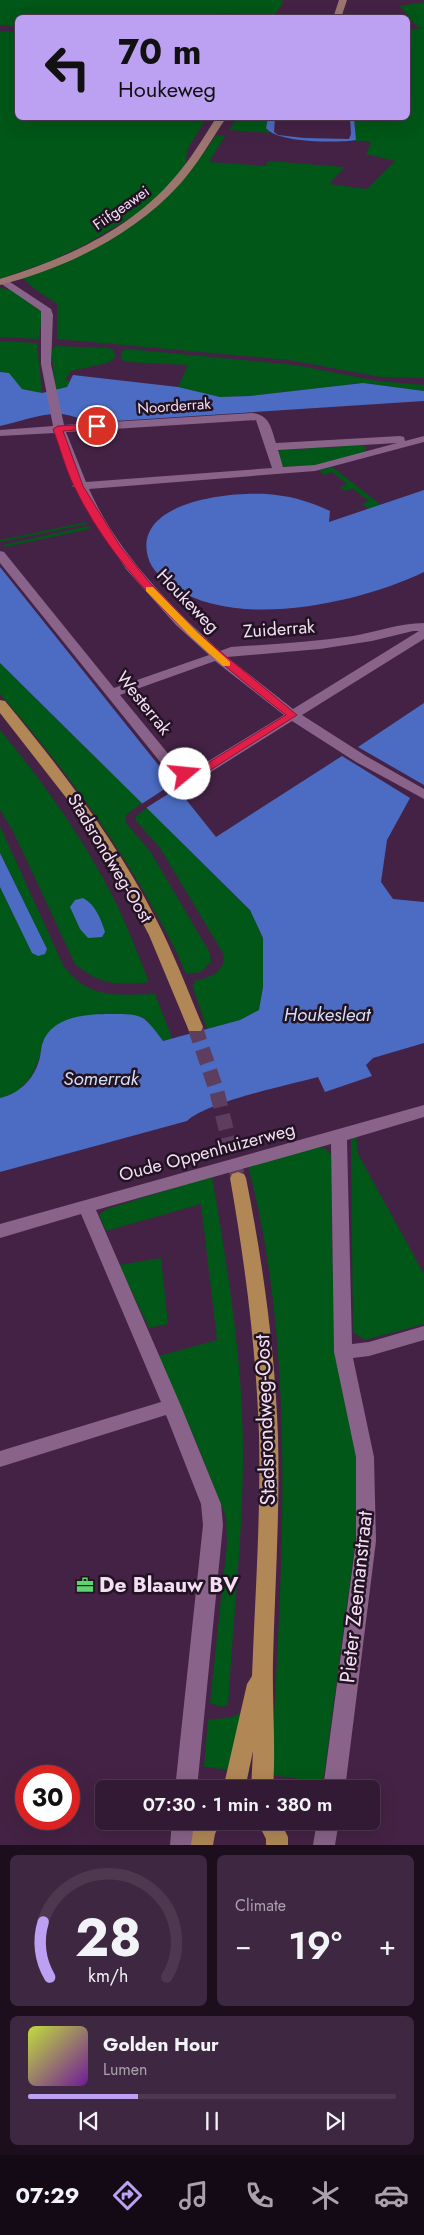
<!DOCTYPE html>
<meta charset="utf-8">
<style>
:root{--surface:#331a34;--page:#3e2740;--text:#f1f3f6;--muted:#a9a1ac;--line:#4e384f;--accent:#bca0f2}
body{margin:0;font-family:Jost,sans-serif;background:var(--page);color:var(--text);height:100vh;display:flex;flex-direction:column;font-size:19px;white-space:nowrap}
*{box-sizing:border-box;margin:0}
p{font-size:16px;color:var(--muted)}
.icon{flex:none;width:28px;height:28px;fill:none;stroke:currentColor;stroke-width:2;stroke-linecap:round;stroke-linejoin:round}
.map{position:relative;height:1845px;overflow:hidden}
.side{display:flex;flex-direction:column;gap:10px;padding:10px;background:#1c0e1d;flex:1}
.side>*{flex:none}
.banner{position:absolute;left:15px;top:15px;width:395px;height:105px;border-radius:8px;box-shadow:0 5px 20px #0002,0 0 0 1px var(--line);background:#bca0f2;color:#111;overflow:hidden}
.speed{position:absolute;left:15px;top:1765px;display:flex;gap:10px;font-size:25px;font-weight:700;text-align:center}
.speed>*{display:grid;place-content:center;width:65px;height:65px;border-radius:50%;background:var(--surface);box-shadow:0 5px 20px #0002,0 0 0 1px var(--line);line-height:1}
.speed .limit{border:8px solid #d22;background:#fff;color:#111}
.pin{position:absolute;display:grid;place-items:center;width:42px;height:42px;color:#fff;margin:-21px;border:2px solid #fff;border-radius:50%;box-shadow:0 1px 5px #0007}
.me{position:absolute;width:55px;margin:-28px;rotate:73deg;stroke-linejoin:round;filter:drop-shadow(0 0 4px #0008)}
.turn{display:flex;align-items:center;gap:18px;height:105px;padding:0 20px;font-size:22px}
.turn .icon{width:65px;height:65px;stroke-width:2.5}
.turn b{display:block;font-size:35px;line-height:42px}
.big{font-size:38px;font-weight:600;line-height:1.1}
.side .widget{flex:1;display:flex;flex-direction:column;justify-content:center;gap:8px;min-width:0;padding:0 18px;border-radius:8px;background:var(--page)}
.side .dial{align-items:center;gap:0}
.dial svg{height:130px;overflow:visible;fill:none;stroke:var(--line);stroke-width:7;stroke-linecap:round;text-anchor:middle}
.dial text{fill:var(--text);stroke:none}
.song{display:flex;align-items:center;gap:15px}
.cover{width:60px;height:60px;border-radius:8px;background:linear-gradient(135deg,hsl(70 70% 55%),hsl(280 70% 35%))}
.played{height:5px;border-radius:2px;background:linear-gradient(90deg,var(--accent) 30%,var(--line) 30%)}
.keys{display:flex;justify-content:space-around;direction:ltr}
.heat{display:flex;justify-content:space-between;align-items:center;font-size:28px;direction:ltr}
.side .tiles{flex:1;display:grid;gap:10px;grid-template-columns:1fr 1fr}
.widget:last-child{grid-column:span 2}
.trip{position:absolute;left:95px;top:1780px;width:285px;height:50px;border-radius:8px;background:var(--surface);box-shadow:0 5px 20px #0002,0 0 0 1px var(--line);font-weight:600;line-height:50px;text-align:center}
.dock{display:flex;height:80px;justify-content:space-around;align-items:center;background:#140a15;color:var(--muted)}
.dock .icon{width:35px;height:35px}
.dock .active{color:var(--accent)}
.dock b{font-size:22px;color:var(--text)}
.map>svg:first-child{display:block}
</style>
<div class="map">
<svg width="424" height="1845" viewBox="0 0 424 1845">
<rect width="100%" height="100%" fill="#442245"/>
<path fill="#005717" d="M0,0H282L283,3L273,17H247L248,15L229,13L179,18H18L17,27L0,25Z
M424,2V378L381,377L289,360L57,339V304L32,287L23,278L133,224C170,198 192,172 216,135L225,136L209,162L265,166L269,161L343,167L344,168L329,184L367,189L395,161L366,154L371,143L366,141H356L354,118H408V30L422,28L416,26L400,6Z
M0,31L17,32L18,118L205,120L187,150L186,164L164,193L135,215L88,243L53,260L0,279Z
M237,118H268L266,128L270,133L229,130Z
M0,288L12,290L42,312L39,339L0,337Z
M0,341L37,343L42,393L22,389L9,374L0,372Z
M56,346L108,348L113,350L116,357L107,363L71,371L65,380L70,381L67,387L56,391L51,350Z
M128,349L295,365L378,381L424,385V391L363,383L250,396L220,397L178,387L188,365L126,362L122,360L121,351Z
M362,445L366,447V452L317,465L286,467L283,466L278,452L281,450Z
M331,467L335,469L381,505L368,509L362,504L369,501L353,489L345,491L340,487L347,484L332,472L324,475L319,471Z
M86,522L87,524L0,542V540Z
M89,526L90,529L5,547L3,545Z
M0,663L142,803L126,815V823L150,851L210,953L211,962L201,972L186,974C176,948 161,923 148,899C106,825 56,758 0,694Z
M0,730C45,784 86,842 117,905C129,930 139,957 149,982C118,986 100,985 75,964L13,831L0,810Z
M147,808L250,910L263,938V987L259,1010L240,1020L207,1029L192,985L195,984L194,981C209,978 225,973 224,955L160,848L136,821L135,817Z
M0,826L63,965C87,999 116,995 155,994L172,1038L162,1041L146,1019L43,1041C38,1068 29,1091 0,1098V887L32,952L47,949L0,853Z
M356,1135L358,1154L424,1274V1324L365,1340L353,1332L351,1152V1139Z
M316,1146L326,1149L331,1155L334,1350L358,1466V1499L355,1545L323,1782L271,1775C281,1580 299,1356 248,1166Z
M212,1176C228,1271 244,1366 243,1463C242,1543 233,1624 228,1705L221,1707L210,1703L227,1543L226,1517L195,1439L159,1356L217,1340L201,1204L106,1231L99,1215L107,1209Z
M161,1258L168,1324L149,1328L119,1265Z
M243,1712L231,1770L204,1767L208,1720L232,1717Z"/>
<path fill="#4b6cc2" d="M268,118H275L274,132L278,135L304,138L349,139L351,134L350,118H354L356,140C339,143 276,143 266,128Z
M0,372L9,373L22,389L42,393L67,387L73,375L178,387L220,397L250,396L363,383L424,391V401L100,422C83,422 73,414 58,414C38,414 19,422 0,426Z
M424,490V572C359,603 239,630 175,588C164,580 151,570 148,557C132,499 240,490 276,495C295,497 313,503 330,511L329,522Z
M0,567L216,837L342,756L410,798L387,840L381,882L393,899L424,902V1043L373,1058L366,1065L372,1076L325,1092L318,1077C288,1085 207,1102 187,1121L0,1172V1098C21,1093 35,1078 40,1057C41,1052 41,1046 43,1042C53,1016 87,1014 110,1014C143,1014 143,1014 163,1041L240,1020L259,1010L263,987V938L250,910L0,663Z
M424,703V785L358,747Z
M0,853L47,949L45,954L38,956L32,953L0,887Z
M83,898C95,904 101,919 105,932L102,937L88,938L80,929L70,907L75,900Z"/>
<path fill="#442245" d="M174,783L179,787L146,808L140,805Z"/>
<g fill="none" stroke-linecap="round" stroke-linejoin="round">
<path stroke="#5e3e5f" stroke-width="15" stroke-dasharray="15 8" stroke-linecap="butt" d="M195,1027L217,1092L238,1178"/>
<path fill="#896389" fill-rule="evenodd" d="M4,278L51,309L53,315L51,364L64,425L252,413C270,415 271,428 276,443L400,436L404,437L405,441L424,436V442L315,471L89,489C117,552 169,605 220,651L231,647C272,644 312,642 353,636C376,632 400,623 424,623V639L302,715L366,756L424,789V799L356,762L292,721L206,775L185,778L165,768L0,563V551L4,552L114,688L209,655L176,625L126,569L84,504L78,489L72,486L75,483L55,433L0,436V430L53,426L41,364V311L0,283V279ZM256,420L272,468L86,482L66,432ZM397,443L315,465L283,467L278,450ZM413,631H419L293,709L227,657L320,649L372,641ZM215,661L284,715L197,768L187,769L175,762L120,695Z
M424,1105V1117L347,1140L352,1344L369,1342L424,1326V1340L369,1356L353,1358L374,1457L376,1541L345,1789H323L356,1541V1457L334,1352L331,1144L96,1210L181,1406L221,1504L223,1525L197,1789H175L203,1525L201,1504L166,1415L0,1467V1451L161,1402L81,1214L0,1238V1224Z
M172,1821H194L192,1845H170Z
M317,1821H339L335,1845H313Z"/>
<path fill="#9c756f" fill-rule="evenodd" d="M339,0H347L341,18H333Z
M216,118H226C211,140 198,164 180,184C134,235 66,268 0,285V279C65,259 130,230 175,177C191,159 203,138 216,118Z"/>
<path fill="#b08755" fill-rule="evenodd" d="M0,700L5,701C61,769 116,840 156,919C174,954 188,991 203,1027L201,1031H189L149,935L119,879L71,804L0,713Z
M238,1172L244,1174L246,1178C263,1263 275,1350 278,1437C280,1511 275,1586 273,1660C272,1703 276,1746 273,1789H251L253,1751L245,1789H223L247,1684L252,1676C255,1596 261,1515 259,1434C256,1348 245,1263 230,1178L232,1174Z
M198,1821H221L215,1834L213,1845H191L193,1831Z
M257,1821H280L288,1837V1845H266V1839Z"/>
</g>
<path fill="#e11d48" stroke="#92132f" d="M97,424L101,426L100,428L63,431L83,486L120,546L149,582L198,633L297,715L204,774L185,778L179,774L198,769L286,715C205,652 119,580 74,486C65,468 60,447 53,429L58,426Z"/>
<path fill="#f59e0b" d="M146,587H153L198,633L230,662V666H223L191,637L146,591Z"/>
<defs>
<g id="office-bare" transform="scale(1.35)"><path d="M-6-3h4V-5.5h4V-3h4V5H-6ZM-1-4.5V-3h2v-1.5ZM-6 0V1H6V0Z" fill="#5dd56d" stroke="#221322" stroke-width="2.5" paint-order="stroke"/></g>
</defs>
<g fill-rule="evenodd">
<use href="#office-bare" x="85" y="1585"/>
</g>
<g text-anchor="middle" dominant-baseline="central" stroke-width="5" stroke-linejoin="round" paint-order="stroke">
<g font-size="15" fill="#f4def4" stroke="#221322">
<text transform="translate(121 208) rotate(-35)">Fiifgeawei</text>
<text transform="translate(174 406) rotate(-4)">Noorderrak</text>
</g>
<g font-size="18" fill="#f4def4" stroke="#221322">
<text transform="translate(188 601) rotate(46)">Houkeweg</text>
<text transform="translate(279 629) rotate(-4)">Zuiderrak</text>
<text transform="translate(144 703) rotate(51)">Westerrak</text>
<text transform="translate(110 858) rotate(59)">Stadsrondweg-Oost</text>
<text transform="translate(207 1152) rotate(-15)">Oude Oppenhuizerweg</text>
</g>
<g font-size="19" font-style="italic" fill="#d4def6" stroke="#221322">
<text x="327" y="1014">Houkesleat</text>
<text x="101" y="1078">Somerrak</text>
</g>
<g font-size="21" fill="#f4def4" stroke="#221322">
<text transform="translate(265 1420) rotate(-92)">Stadsrondweg-Oost</text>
<text transform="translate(356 1597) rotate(-84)">Pieter Zeemanstraat</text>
</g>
<g font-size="21" font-weight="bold" fill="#f4def4" stroke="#221322" text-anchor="start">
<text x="99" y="1585">De Blaauw BV</text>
</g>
</g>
</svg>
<div class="speed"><div class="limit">30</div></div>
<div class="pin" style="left:97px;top:426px;background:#d93025"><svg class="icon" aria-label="arrive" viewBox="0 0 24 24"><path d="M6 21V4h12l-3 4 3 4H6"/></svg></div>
<svg class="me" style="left:185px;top:774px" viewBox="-20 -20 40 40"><circle r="19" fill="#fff"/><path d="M0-13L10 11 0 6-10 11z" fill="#e11d48"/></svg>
<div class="trip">07:30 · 1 min · 380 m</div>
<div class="banner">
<div class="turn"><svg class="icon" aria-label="left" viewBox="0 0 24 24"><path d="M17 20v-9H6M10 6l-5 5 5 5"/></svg><div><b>70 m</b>Houkeweg</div></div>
</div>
</div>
<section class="side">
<div class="tiles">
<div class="widget dial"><svg viewBox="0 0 100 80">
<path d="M14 69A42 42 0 1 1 86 69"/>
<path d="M14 69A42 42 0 0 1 10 35" stroke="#bca0f2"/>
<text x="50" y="56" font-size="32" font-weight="700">28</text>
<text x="50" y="72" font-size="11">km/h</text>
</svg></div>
<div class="widget"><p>Climate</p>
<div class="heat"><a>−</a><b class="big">19°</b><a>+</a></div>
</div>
<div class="widget">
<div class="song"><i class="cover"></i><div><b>Golden Hour</b><p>Lumen</p></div></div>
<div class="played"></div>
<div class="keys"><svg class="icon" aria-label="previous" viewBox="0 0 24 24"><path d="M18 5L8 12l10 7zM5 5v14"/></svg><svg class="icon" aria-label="pause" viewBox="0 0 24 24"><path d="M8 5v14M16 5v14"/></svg><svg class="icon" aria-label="next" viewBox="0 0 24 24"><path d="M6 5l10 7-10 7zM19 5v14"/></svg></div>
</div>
</div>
</section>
<nav class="dock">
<b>07:29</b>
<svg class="icon active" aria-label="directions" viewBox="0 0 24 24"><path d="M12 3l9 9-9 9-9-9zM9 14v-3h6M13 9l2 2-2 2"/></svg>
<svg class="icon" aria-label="music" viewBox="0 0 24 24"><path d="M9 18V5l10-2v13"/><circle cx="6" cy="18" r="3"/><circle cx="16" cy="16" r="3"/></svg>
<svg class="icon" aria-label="phone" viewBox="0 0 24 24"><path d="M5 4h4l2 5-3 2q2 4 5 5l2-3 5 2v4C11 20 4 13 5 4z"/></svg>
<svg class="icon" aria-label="climate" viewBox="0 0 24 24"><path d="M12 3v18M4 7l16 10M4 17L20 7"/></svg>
<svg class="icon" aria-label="car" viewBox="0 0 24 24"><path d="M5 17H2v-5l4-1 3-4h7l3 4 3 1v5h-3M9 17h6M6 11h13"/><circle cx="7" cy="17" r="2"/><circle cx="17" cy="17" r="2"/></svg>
</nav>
